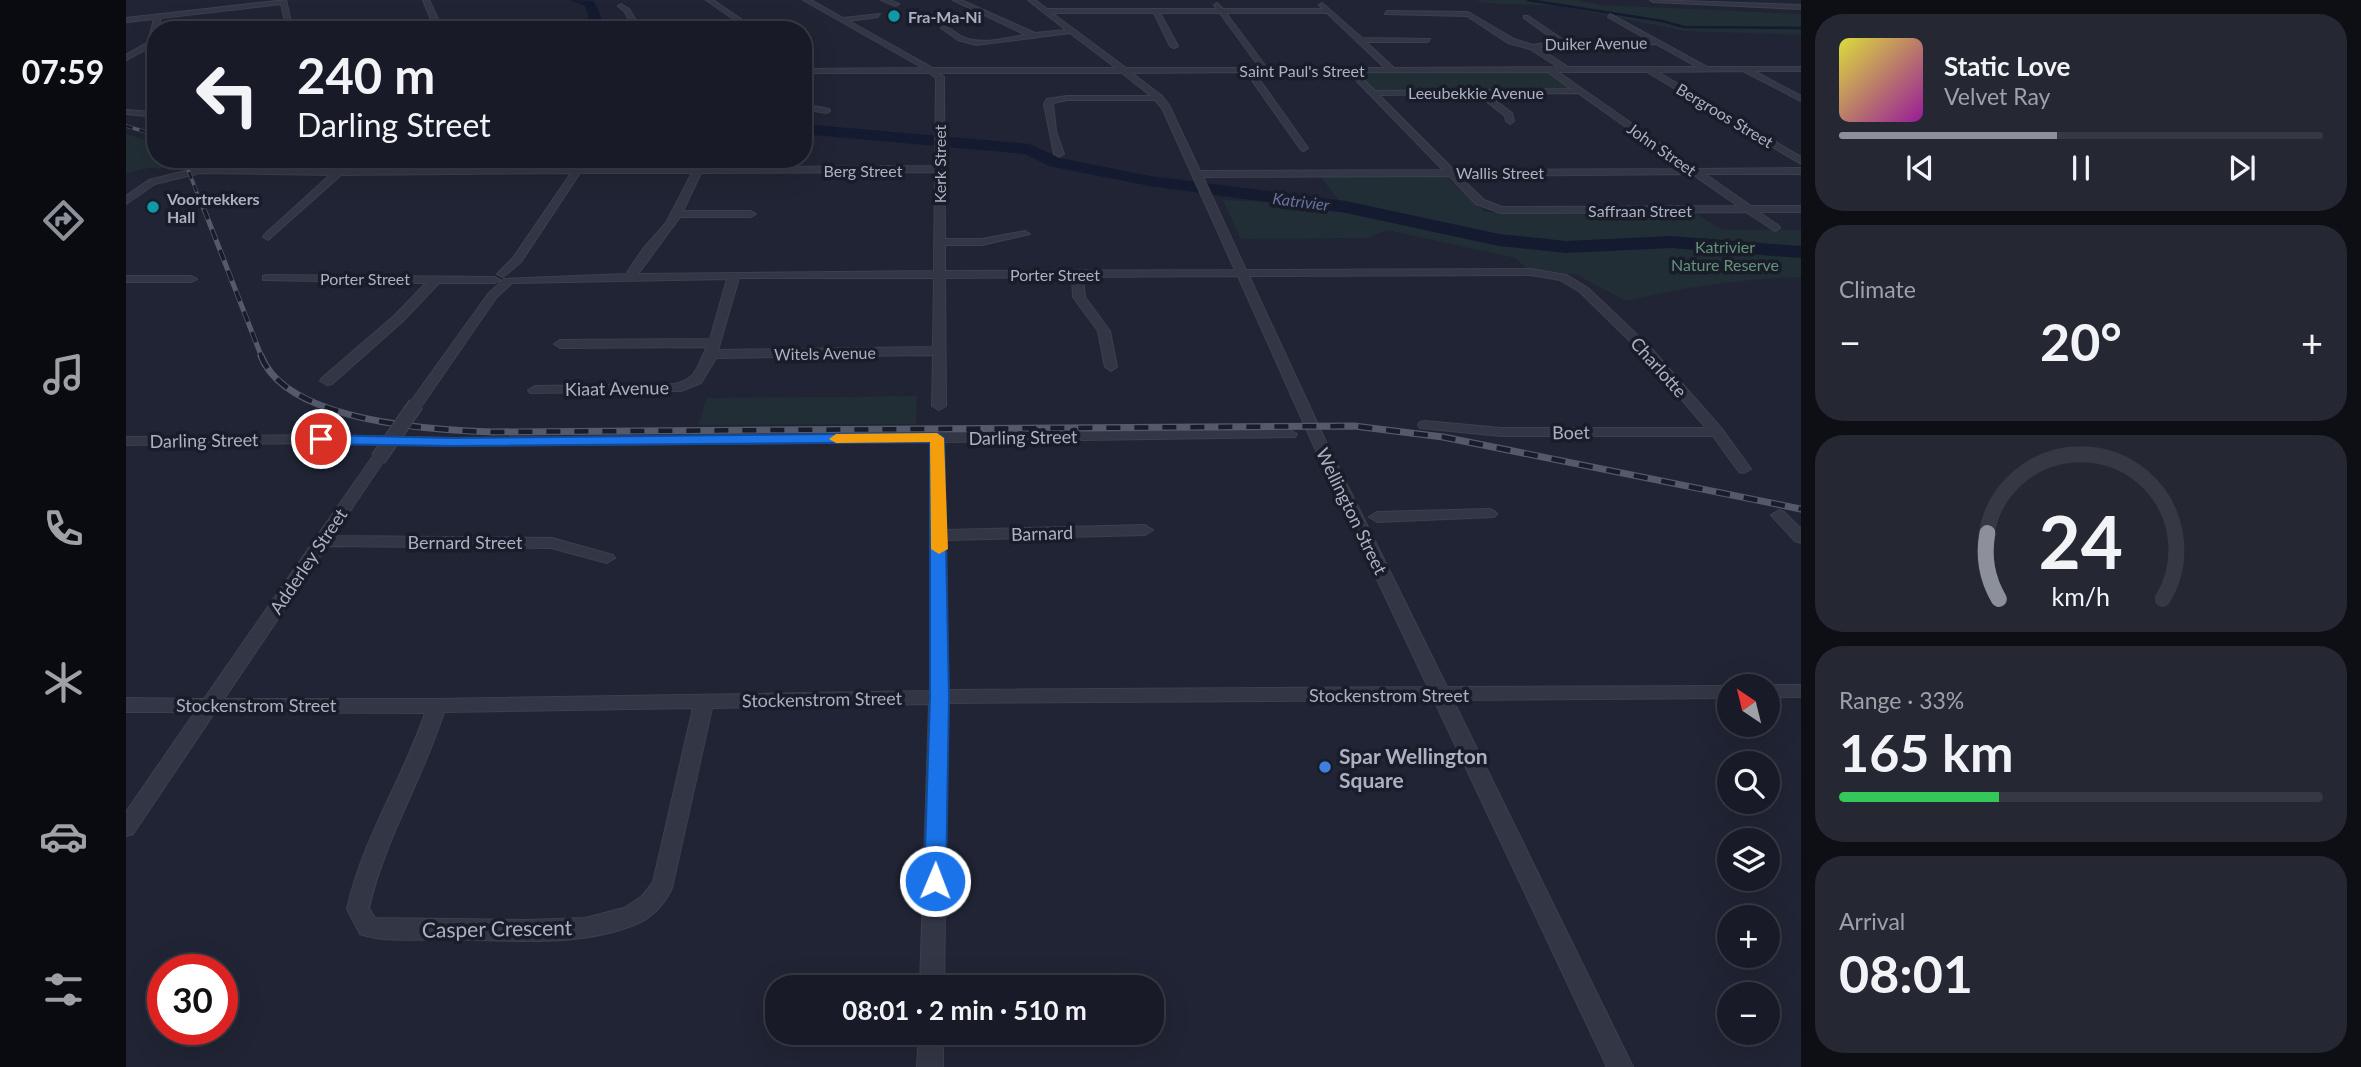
<!DOCTYPE html>
<meta charset="utf-8">
<style>
:root{--surface:#181b27;--page:#252833;--text:#f1f3f6;--muted:#9fa1a7;--line:#363944;--accent:#8c9099}
body{margin:0;font-family:Lato,sans-serif;background:var(--page);color:var(--text);height:100vh;display:flex;flex-direction:column;font-size:26px;white-space:nowrap}
*{box-sizing:border-box;margin:0}
p{font-size:23px;color:var(--muted)}
.icon{flex:none;width:38px;height:38px;fill:none;stroke:currentColor;stroke-width:2;stroke-linecap:round;stroke-linejoin:round}
.map{position:relative;flex:1;overflow:hidden}
.panel{display:flex;flex-direction:column;gap:14px;padding:14px;background:#0d0f15;width:560px}
.panel>*{flex:none}
.top-card{position:absolute;left:21px;top:21px;width:665px;height:147px;border-radius:28px;box-shadow:0 7px 28px #0002,0 0 0 2px var(--line);background:#181b27;color:var(--text);overflow:hidden}
.needle{width:46px;rotate:325deg}
.tools{position:absolute;left:1591px;top:674px;display:grid;gap:14px}
.tools a{display:grid;place-items:center;width:63px;height:63px;border-radius:50%;background:var(--surface);box-shadow:0 7px 28px #0002,0 0 0 2px var(--line);font-size:35px}
.speed{position:absolute;left:21px;top:954px;display:flex;gap:14px;font-size:35px;font-weight:700;text-align:center}
.speed>*{display:grid;place-content:center;width:91px;height:91px;border-radius:50%;background:var(--surface);box-shadow:0 7px 28px #0002,0 0 0 2px var(--line);line-height:1}
.speed .limit{border:10px solid #d22;background:#fff;color:#111}
.pin{position:absolute;display:grid;place-items:center;width:60px;height:60px;color:#fff;margin:-30px;border:4px solid #fff;border-radius:50%;box-shadow:0 2px 7px #0007}
.me{position:absolute;width:77px;margin:-38px;rotate:1deg;stroke-linejoin:round;filter:drop-shadow(0 0 5px #0008)}
.turn{display:flex;align-items:center;gap:24px;height:147px;padding:0 35px;font-size:32px}
.turn .icon{width:91px;height:91px;stroke-width:2.5}
.turn b{display:block;font-size:49px;line-height:60px}
.big{font-size:52px;font-weight:700;line-height:1.1}
.panel .tile{flex:1;display:flex;flex-direction:column;justify-content:center;gap:10px;min-width:0;padding:0 24px;border-radius:28px;background:var(--page)}
.panel .dial{align-items:center;gap:0}
.dial svg{height:182px;overflow:visible;fill:none;stroke:var(--line);stroke-width:7;stroke-linecap:round;text-anchor:middle}
.dial text{fill:var(--text);stroke:none}
.song{display:flex;align-items:center;gap:21px}
.cover{width:84px;height:84px;border-radius:10px;background:linear-gradient(135deg,hsl(60 70% 55%),hsl(300 70% 35%))}
.played{height:7px;border-radius:4px;background:linear-gradient(90deg,var(--accent) 45%,var(--line) 45%)}
.keys{display:flex;justify-content:space-around;direction:ltr}
.heat{display:flex;justify-content:space-between;align-items:center;font-size:38px;direction:ltr}
.charge{height:10px;border-radius:5px;background:linear-gradient(90deg,#34c759 33%,var(--line) 0)}
.trip{position:absolute;left:639px;top:975px;width:399px;height:70px;border-radius:28px;background:var(--surface);box-shadow:0 7px 28px #0002,0 0 0 2px var(--line);font-weight:700;line-height:70px;text-align:center}
main{display:flex;flex:1;min-height:0}
.tab-bar{display:flex;flex-direction:column;width:126px;justify-content:space-around;align-items:center;background:#0a0b10;color:var(--muted)}
.tab-bar .icon{width:49px;height:49px}
.tab-bar .selected{color:var(--accent)}
.tab-bar b{font-size:32px;color:var(--text)}
.map>svg:first-child{display:block}
</style>
<main>
<nav class="tab-bar">
<b>07:59</b>
<svg class="icon selected" aria-label="directions" viewBox="0 0 24 24"><path d="M12 3l9 9-9 9-9-9zM9 14v-3h6M13 9l2 2-2 2"/></svg>
<svg class="icon" aria-label="music" viewBox="0 0 24 24"><path d="M9 18V5l10-2v13"/><circle cx="6" cy="18" r="3"/><circle cx="16" cy="16" r="3"/></svg>
<svg class="icon" aria-label="phone" viewBox="0 0 24 24"><path d="M5 4h4l2 5-3 2q2 4 5 5l2-3 5 2v4C11 20 4 13 5 4z"/></svg>
<svg class="icon" aria-label="climate" viewBox="0 0 24 24"><path d="M12 3v18M4 7l16 10M4 17L20 7"/></svg>
<svg class="icon" aria-label="car" viewBox="0 0 24 24"><path d="M5 17H2v-5l4-1 3-4h7l3 4 3 1v5h-3M9 17h6M6 11h13"/><circle cx="7" cy="17" r="2"/><circle cx="17" cy="17" r="2"/></svg>
<svg class="icon" aria-label="filters" viewBox="0 0 24 24"><path d="M4 7h16M4 17h16"/><circle cx="9" cy="7" r="2"/><circle cx="15" cy="17" r="2"/></svg>
</nav>
<div class="map">
<svg width="1675" height="1067" viewBox="0 0 1675 1067">
<rect width="100%" height="100%" fill="#202434"/>
<path fill="#222e35" d="M1350,0H1451L1475,5L1675,14V35L1558,31L1434,6L1357,3Z
M1415,71L1426,74L1446,89L1257,92L1246,89L1232,74L1238,72Z
M0,134L30,143V159H37L39,165L34,169L24,168L0,173Z
M1194,176H1319L1359,212L1569,213L1597,230H1675V277C1615,279 1558,287 1500,301L1451,275L1400,268L1389,258L1261,230L1242,238L1115,239L1097,200L1216,205Z
M791,396L790,424L572,425L581,398Z"/>
<g fill="none" stroke-linecap="round" stroke-linejoin="round">
<path stroke="#141a30" stroke-width="2.5" d="M1402,0L1536,21L1558,27L1675,28"/>
<path fill="#141a30" fill-rule="evenodd" d="M443,0L468,1L476,19L464,30H449L463,18L459,6Z
M677,124L903,144L934,158L1024,176L1220,201L1373,234L1440,241L1545,236L1675,246V258L1545,248L1440,253L1373,246L1220,213L1024,186L923,166L899,154L677,134Z"/>
<g stroke="#3c404e" stroke-width="2">
<path id="street" d="M160,0L167,30H161L155,4L35,18L28,45L0,60V55L22,42L28,19L0,22V18Z
M297,0H303L313,21L387,24L383,30H376L379,26L314,25L246,30L306,22Z
M580,0H587L631,30H623Z
M677,0H685L717,18L754,14L752,17L723,21L807,68H990L944,33L850,45L832,40L815,28V26C824,26 830,35 839,38C857,45 882,37 900,35L827,0H835L909,33L940,30L902,0H909L921,9H1091L1088,5L1091,3L1097,9H1197L1193,5L1196,3L1236,38L1304,39L1302,42H1240L1268,68L1432,67L1404,49L1382,43L1341,16L1259,14L1261,11L1342,12L1388,39L1407,45L1430,41L1398,18V16H1402L1439,41L1522,40L1482,17L1484,14L1581,67H1675V71H1628L1675,96V101L1617,71L1532,72L1675,157V164L1521,72H1432L1571,169L1675,168V174H1579L1625,206H1675V212H1633L1653,226L1654,228L1649,231L1620,212L1375,213L1350,204L1323,176L1077,177L1120,270L1405,269L1441,275L1462,288L1524,347L1596,429L1625,469L1618,473L1613,472L1587,436H1375L1294,428L1292,425L1294,422L1299,421L1375,428H1580L1516,353L1454,292L1434,280L1405,275L1123,276L1201,444L1321,687L1603,686H1604L1603,698L1327,700L1507,1067H1481L1308,700L822,703L818,987H794L803,704L586,708L546,888C538,905 526,918 508,925C450,948 381,940 320,939C292,939 260,943 234,934L221,909C236,840 277,779 299,713L89,712L7,834L0,836V812L69,712H0V698L78,699L247,456L252,455L259,459L207,536L426,538L487,555L489,558L481,563L425,548L201,546L98,699H311L804,691V442L327,446L195,443L0,445V437L195,435L327,438L1164,430L1171,434L1169,437L818,442L820,530L1019,525L1027,530L1019,535L820,540L822,690L1302,687L1187,444L1112,276L957,277L959,297L984,331L991,367L985,371L979,367L972,331L947,297L946,277L819,278L820,406L813,410L806,406L807,355L590,358L575,383L555,391L404,393L402,390L409,386L548,384C572,380 572,363 581,347L434,348L428,344L434,340L584,339L601,279L386,283L370,298L295,407L290,408L283,404L362,294L378,279L500,274L517,249L540,223L566,173H454L395,262L377,277L371,274L387,258L445,173L215,175L142,240L137,237L138,235L204,175L74,173L29,184L0,204V196L23,180L79,166L88,159H97L91,168H448L454,159H463L458,168L809,166L810,78L803,73H677V69L797,68ZM926,13H1028L1044,46L1048,48L1052,46L1034,13H1094L1134,68H1000ZM1100,13H1201L1259,68H1141ZM1530,44L1571,67H1442L1413,48L1420,45ZM1120,72L1175,150L1178,151L1182,148L1128,72H1222L1317,170L1074,171L1043,105L1036,96L1006,73ZM1230,72H1422L1445,89L1249,91ZM813,73H996L1025,96H941L921,99L918,104L928,154L933,157L938,154L930,131L927,103L941,100H1029L1036,108L1109,270L819,271V245H856L904,234L899,231L856,239H819L818,77ZM1452,93L1559,169L1328,170L1253,95L1351,94L1379,116L1380,121L1384,124L1388,121L1386,113L1361,94ZM809,172L808,271L512,274L554,217H625L630,214L625,211H557L575,173ZM1566,174L1612,206L1376,207L1358,200L1333,176ZM613,278H808L807,347L592,350ZM567,708L527,882L515,897L498,908L459,918L402,920L249,918L243,908C258,840 297,779 318,712Z
M755,0H764L773,4L770,6Z
M1524,0L1675,5V9L1527,2Z
M495,4L503,9L516,30H509L498,11L492,6Z
M677,104L703,109L704,111L700,113L677,109Z
M0,110L30,112V117L0,114Z
M141,275L368,277L374,280L368,283H313L277,321L206,384L201,385L194,381L196,378L269,315L300,283L137,280V276Z
M0,276H65L71,279L65,282H0Z
M1363,509L1368,511L1371,514L1368,517L1251,522L1243,517L1251,512Z
M1653,510L1658,512L1675,529V543L1669,541L1645,515Z
M1642,685H1675V697H1642V686H1637Z
M793,1032H817V1067H791Z"/>
</g>
<use href="#street" fill="#333645" fill-rule="evenodd"/>
<g stroke="#55596c" stroke-width="3.5">
<path id="rail-far2" d="M0,126L30,135
M58,159L78,211"/>
</g>
<g stroke="#55596c" stroke-width="5">
<path id="rail-far1" d="M78,209L136,358"/>
</g>
<g stroke="#55596c" stroke-width="7">
<path id="rail" d="M135,356C161,422 306,430 366,432L1228,426L1317,437L1675,509"/>
</g>
<use href="#rail-far2" stroke="#191c29" stroke-width="2.5" stroke-dasharray="7" stroke-linecap="butt"/>
<use href="#rail-far1" stroke="#191c29" stroke-width="3.5" stroke-dasharray="11" stroke-linecap="butt"/>
<use href="#rail" stroke="#191c29" stroke-width="4.5" stroke-dasharray="14" stroke-linecap="butt"/>
<g stroke="#3c404e" stroke-width="17" stroke-linecap="butt">
<path id="street-bridge" d="M252,459L290,404"/>
</g>
<use href="#street-bridge" stroke="#333645" stroke-width="14"/>
</g>
<path fill="#1a73e8" stroke="#114b97" stroke-width="2" d="M811,433L818,438L823,697L820,881L817,888L809,891L801,888L798,881L804,697V442L327,446L195,444L187,439L195,435L327,438Z"/>
<path fill="#f59e0b" d="M811,433L818,438L822,549L813,554L805,549L804,442L710,443L703,439L710,434Z"/>
<g fill="#0f9aa8" stroke="#191c29" stroke-width="2.5">
<circle cx="768" cy="16" r="7"/>
<circle cx="27" cy="207" r="7"/>
</g>
<circle fill="#3f7fe0" stroke="#191c29" stroke-width="2.5" cx="1199" cy="767" r="7"/>
<g text-anchor="middle" dominant-baseline="central" stroke-width="7" stroke-linejoin="round" paint-order="stroke">
<g font-size="16" font-weight="bold" fill="#adb0c2" stroke="#191c29" text-anchor="start">
<text x="782" y="16">Fra-Ma-Ni</text>
<text x="41" y="198">Voortrekkers<tspan x="41" dy="18">Hall</tspan></text>
</g>
<g font-size="16" fill="#adb0c2" stroke="#191c29">
<text transform="translate(1470 43) rotate(-1)">Duiker Avenue</text>
<text x="1176" y="70">Saint Paul's Street</text>
<text x="1350" y="92">Leeubekkie Avenue</text>
<text transform="translate(1599 115) rotate(31)">Bergroos Street</text>
<text transform="translate(1536 149) rotate(35)">John Street</text>
<text transform="translate(813 164) rotate(-90)">Kerk Street</text>
<text x="737" y="170">Berg Street</text>
<text x="1374" y="172">Wallis Street</text>
<text x="1514" y="210">Saffraan Street</text>
<text x="929" y="274">Porter Street</text>
<text x="239" y="278">Porter Street</text>
<text transform="translate(699 353) rotate(-1)">Witels Avenue</text>
</g>
<g font-size="16" font-style="italic" fill="#6772a0" stroke="#191c29">
<text transform="translate(1175 201) rotate(7)">Katrivier</text>
</g>
<g font-size="16" fill="#669179" stroke="#191c29">
<text x="1599" y="246">Katrivier<tspan x="1599" dy="18">Nature Reserve</tspan></text>
</g>
<g font-size="18" fill="#adb0c2" stroke="#191c29">
<text transform="translate(1533 367) rotate(48)">Charlotte</text>
<text transform="translate(491 388) rotate(-1)">Kiaat Avenue</text>
<text transform="translate(1445 432) rotate(-1)">Boet</text>
<text transform="translate(897 437) rotate(-1)">Darling Street</text>
<text transform="translate(78 440) rotate(-1)">Darling Street</text>
<text transform="translate(1226 511) rotate(64)">Wellington Street</text>
<text transform="translate(916 533) rotate(-2)">Barnard</text>
<text x="339" y="542">Bernard Street</text>
<text transform="translate(182 561) rotate(-56)">Adderley Street</text>
<text x="1263" y="695">Stockenstrom Street</text>
<text transform="translate(696 699) rotate(-1)">Stockenstrom Street</text>
<text x="130" y="705">Stockenstrom Street</text>
</g>
<g font-size="21" font-weight="bold" fill="#adb0c2" stroke="#191c29" text-anchor="start">
<text x="1213" y="755">Spar Wellington<tspan x="1213" dy="24">Square</tspan></text>
</g>
<g font-size="21" fill="#adb0c2" stroke="#191c29">
<text transform="translate(371 928) rotate(-1)">Casper Crescent</text>
</g>
</g>
</svg>
<div class="tools">
<a><svg class="needle" viewBox="-14 -14 28 28"><path d="M0-13l5 13h-10z" fill="#e53935"/><path d="M0 13l5-13h-10z" fill="#9fa1a7"/></svg></a>
<a><svg class="icon" aria-label="search" viewBox="0 0 24 24"><circle cx="10" cy="10" r="6"/><path d="M15 15l6 6"/></svg></a>
<a><svg class="icon" aria-label="layers" viewBox="0 0 24 24"><path d="M12 4l9 5-9 5-9-5zM3 14l9 5 9-5"/></svg></a>
<a>+</a>
<a>−</a>
</div>
<div class="speed"><div class="limit">30</div></div>
<div class="pin" style="left:195px;top:439px;background:#d93025"><svg class="icon" aria-label="arrive" viewBox="0 0 24 24"><path d="M6 21V4h12l-3 4 3 4H6"/></svg></div>
<svg class="me" style="left:809px;top:881px" viewBox="-20 -20 40 40"><circle r="17" fill="#1a73e8" stroke="#fff" stroke-width="3"/><path d="M0-11L8 9 0 5-8 9z" fill="#fff"/></svg>
<div class="trip">08:01 · 2 min · 510 m</div>
<div class="top-card">
<div class="turn"><svg class="icon" aria-label="left" viewBox="0 0 24 24"><path d="M17 20v-9H6M10 6l-5 5 5 5"/></svg><div><b>240 m</b>Darling Street</div></div>
</div>
</div>
<section class="panel">
<div class="tile">
<div class="song"><i class="cover"></i><div><b>Static Love</b><p>Velvet Ray</p></div></div>
<div class="played"></div>
<div class="keys"><svg class="icon" aria-label="previous" viewBox="0 0 24 24"><path d="M18 5L8 12l10 7zM5 5v14"/></svg><svg class="icon" aria-label="pause" viewBox="0 0 24 24"><path d="M8 5v14M16 5v14"/></svg><svg class="icon" aria-label="next" viewBox="0 0 24 24"><path d="M6 5l10 7-10 7zM19 5v14"/></svg></div>
</div>
<div class="tile"><p>Climate</p>
<div class="heat"><a>−</a><b class="big">20°</b><a>+</a></div>
</div>
<div class="tile dial"><svg viewBox="0 0 100 80">
<path d="M14 69A42 42 0 1 1 86 69"/>
<path d="M14 69A42 42 0 0 1 9 40" stroke="#8c9099"/>
<text x="50" y="56" font-size="32" font-weight="700">24</text>
<text x="50" y="72" font-size="11">km/h</text>
</svg></div>
<div class="tile"><p>Range · 33%</p><b class="big">165 km</b><div class="charge"></div></div>
<div class="tile"><p>Arrival</p><b class="big">08:01</b></div>
</section>
</main>
